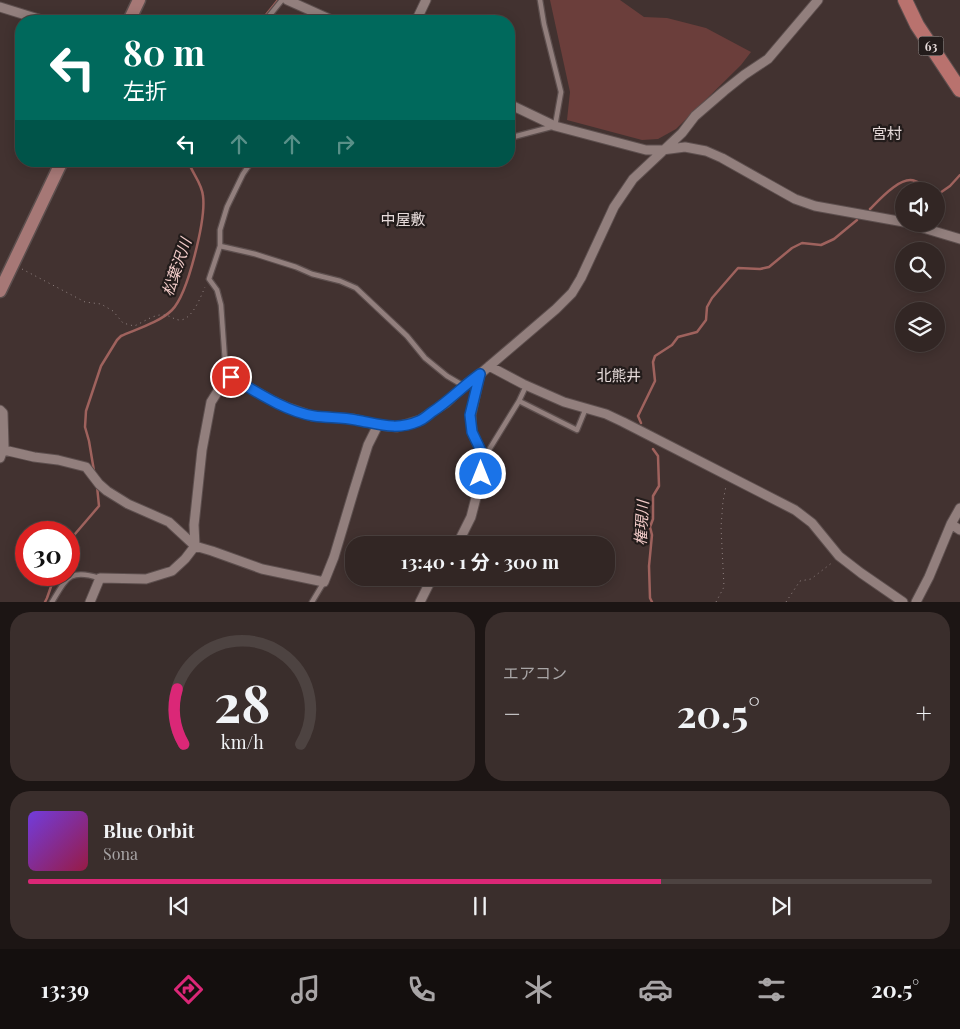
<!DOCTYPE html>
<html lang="ja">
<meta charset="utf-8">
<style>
:root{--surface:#322624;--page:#3a2e2c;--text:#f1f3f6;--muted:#a8a5a6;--line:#4d4341;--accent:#db2777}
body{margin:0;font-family:"Playfair Display","Noto Sans JP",serif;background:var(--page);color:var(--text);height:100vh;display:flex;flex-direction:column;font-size:19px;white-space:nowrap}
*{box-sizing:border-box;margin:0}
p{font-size:16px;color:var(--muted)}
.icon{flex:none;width:28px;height:28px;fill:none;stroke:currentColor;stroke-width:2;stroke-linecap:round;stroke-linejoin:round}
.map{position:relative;height:602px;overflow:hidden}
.drawer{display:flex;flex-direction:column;gap:10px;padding:10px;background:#1c1514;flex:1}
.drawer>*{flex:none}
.hud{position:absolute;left:15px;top:15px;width:500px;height:152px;border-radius:20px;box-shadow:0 2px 12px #0003,0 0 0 1px var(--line);background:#00695c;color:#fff;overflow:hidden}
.controls{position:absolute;left:895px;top:182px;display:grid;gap:10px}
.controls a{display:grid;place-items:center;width:50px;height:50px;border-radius:50%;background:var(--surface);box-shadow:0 2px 12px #0003,0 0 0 1px var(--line);font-size:25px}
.speed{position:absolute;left:15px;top:521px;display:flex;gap:10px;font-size:25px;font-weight:700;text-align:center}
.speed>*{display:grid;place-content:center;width:65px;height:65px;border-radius:50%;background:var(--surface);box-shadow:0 2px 12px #0003,0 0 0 1px var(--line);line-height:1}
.speed .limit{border:8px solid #d22;background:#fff;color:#111}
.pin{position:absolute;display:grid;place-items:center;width:42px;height:42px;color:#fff;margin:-21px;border:2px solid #fff;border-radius:50%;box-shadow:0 1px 5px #0007}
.me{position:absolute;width:55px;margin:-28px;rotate:0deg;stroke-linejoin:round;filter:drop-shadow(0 0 4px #0008)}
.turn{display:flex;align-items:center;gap:18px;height:105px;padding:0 25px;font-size:22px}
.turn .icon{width:65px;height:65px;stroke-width:2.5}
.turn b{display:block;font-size:35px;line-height:42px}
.lanes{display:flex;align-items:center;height:48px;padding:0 25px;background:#0003;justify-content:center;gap:25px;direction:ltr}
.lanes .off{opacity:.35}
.big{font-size:38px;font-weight:700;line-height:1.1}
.drawer .card{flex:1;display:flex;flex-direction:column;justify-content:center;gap:8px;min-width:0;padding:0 18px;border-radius:20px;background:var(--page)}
.drawer .dial{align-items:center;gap:0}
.dial svg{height:130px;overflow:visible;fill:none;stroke:var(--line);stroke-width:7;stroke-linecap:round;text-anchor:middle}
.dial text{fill:var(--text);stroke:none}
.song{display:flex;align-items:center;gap:15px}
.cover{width:60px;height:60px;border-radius:8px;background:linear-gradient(135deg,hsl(260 70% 55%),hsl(340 70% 35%))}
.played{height:5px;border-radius:2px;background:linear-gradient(90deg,var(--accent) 70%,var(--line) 70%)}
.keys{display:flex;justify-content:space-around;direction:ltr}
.heat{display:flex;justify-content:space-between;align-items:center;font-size:28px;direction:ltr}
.drawer .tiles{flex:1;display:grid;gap:10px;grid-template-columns:1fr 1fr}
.card:last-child{grid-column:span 2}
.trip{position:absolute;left:345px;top:536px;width:270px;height:50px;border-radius:20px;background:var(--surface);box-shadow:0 2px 12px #0003,0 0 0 1px var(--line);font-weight:700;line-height:50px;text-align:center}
.dock{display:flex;height:80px;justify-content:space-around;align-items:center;background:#140f0e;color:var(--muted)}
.dock .icon{width:35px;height:35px}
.dock .on{color:var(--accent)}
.dock b{font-size:22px;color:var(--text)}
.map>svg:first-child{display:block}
</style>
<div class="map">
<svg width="960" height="602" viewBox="0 0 960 602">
<rect width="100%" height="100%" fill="#423230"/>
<path fill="#6b3e3b" d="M550,0H620L644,17L667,18L706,28L751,52L741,65L676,129L658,139L642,140L567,120L570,92Z"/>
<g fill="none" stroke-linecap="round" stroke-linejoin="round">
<path stroke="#9f625d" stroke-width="2.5" d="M261,21L278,0
M936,194L937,195L950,186L960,175
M870,209C879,200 901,175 915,181C921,183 927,188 932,191
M641,423L638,416L655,381L653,362L655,356L672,345L678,337L697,332L706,320L707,307L712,298L738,268L760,269L769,267L792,248L802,243L821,245L834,239L857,220
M94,471L89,441L85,427L86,411L101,366L117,340L121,336C137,329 160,322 172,310C188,294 206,219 203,196C202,183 192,173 188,161
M69,541L99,506L97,486
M45,602L47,598L55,575
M652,602L650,598L649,566L652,535L650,527L653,519V496L659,486L658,456L653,449"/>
<g stroke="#5d4f4e" stroke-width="7">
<path id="lane" d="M265,21L282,0
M509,138L555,126L561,92L544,24L540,0
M220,246L255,254L296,267L312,274L340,281L356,288L407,336L425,358L447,376L464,386
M231,377L225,361L221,305L217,290L209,279L220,246V230L227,207L243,174L252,161
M526,386L519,401L577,430L586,408
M484,458L519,401
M52,602C66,579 69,568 99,578
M312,602L324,582"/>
</g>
<g stroke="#5d4f4e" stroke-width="11">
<path id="street" d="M287,0L334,21
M0,7L45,21
M416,21L426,0
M509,104L555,126L646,150H662L685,147L706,151L722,158L795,199L815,206L904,222
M910,224L960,239
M489,366L523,384L564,402L606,414L623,422L795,510L812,523L839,556L861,573L903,602
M0,410L3,413L4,447L0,458
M4,450L34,457L58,460L86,467L99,484L107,491L128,504L169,522L195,546L212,551L262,569L324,582L334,557L354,490L368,445L378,425
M951,524L960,530
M455,545L460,539L471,517L479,486L483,463L482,453L472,432L471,415L480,374
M90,602L100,578L146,579L172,571L185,559L195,546L194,525L202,450L211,402L218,391L231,377L271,400L286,407L312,416L354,419L378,425L397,427L420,420L446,403L464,386L480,374L556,309L572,293L581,278L614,207L633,179L682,133L695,116L724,91L744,75L768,59L818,0
M420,602L432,578
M916,602L929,577L951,524L960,508"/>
</g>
<g stroke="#5d4f4e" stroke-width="15">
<path id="secondary" d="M129,21L139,0
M0,291L62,161"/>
</g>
<g stroke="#5d4f4e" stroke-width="16">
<path id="primary" d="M905,0L917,25L960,90"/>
</g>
<path stroke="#928483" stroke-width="1" stroke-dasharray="1 4" stroke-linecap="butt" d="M22,269L85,302L101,304L113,311L123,323L134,326C142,323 151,316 160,315C169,314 172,319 179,320C192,321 201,296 205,287
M716,602L724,587L721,527L723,501L726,486
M786,602L800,581L811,579L833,562"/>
<use href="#lane" stroke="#927f7d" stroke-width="4.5"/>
<use href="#street" stroke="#927f7d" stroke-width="9"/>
<use href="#secondary" stroke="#a67876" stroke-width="12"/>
<use href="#primary" stroke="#b9726e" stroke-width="14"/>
</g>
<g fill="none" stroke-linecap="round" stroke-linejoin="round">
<g stroke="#114b97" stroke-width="12">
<path id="route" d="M231,377C255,391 286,412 314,416C328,418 342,417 356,420C379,424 396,431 419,421C424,419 428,415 432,412C449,401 463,386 480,374L470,415L472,432L482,453L483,463L481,474"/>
</g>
<use href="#route" stroke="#1a73e8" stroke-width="9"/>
</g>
<g text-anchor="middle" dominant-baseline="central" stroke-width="4.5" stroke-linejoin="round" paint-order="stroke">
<rect fill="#231c1b" stroke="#aca2a1" stroke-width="1" x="918.5" y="36.5" width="25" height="19" rx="4"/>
<g font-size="12" font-weight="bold" fill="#e6dbda">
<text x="931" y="46">63</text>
</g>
<g font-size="15" fill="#e6dbda" stroke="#231c1b">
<text x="887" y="133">宮村</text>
<text x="403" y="219">中屋敷</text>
<text x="619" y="375">北熊井</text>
</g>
<g font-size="15" font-style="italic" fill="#f4cdca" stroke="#231c1b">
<text transform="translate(176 267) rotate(-71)">松葉沢川</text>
<text transform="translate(641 523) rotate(-87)">権現川</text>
</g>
</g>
</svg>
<div class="controls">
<a><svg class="icon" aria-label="sound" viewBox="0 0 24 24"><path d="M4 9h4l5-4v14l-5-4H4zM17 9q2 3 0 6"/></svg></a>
<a><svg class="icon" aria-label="search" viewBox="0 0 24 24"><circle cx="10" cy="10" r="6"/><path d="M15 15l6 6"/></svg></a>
<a><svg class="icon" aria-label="layers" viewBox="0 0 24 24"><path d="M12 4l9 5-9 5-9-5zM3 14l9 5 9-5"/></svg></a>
</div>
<div class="speed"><div class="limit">30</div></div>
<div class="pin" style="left:231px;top:377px;background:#d93025"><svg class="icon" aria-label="arrive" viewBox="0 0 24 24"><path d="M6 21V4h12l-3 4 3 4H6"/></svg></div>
<svg class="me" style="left:481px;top:474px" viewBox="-20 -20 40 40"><circle r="17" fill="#1a73e8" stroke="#fff" stroke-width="3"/><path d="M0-11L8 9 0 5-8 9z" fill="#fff"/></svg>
<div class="trip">13:40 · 1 分 · 300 m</div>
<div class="hud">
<div class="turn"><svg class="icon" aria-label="left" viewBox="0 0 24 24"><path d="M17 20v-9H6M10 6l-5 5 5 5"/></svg><div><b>80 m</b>左折</div></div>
<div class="lanes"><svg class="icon" aria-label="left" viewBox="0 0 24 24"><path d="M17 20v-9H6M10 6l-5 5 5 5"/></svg><svg class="icon off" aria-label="ahead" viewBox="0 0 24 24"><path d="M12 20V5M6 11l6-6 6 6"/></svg><svg class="icon off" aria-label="ahead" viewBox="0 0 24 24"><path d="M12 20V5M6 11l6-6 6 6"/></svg><svg class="icon off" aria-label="right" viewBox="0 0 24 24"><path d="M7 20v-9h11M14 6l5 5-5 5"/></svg></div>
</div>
</div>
<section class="drawer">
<div class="tiles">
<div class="card dial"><svg viewBox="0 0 100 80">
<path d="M14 69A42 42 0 1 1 86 69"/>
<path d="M14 69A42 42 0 0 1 10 35" stroke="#db2777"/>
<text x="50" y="56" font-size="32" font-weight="700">28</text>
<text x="50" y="72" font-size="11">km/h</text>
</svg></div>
<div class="card"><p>エアコン</p>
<div class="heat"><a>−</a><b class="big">20.5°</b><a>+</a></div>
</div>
<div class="card">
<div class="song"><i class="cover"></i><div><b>Blue Orbit</b><p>Sona</p></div></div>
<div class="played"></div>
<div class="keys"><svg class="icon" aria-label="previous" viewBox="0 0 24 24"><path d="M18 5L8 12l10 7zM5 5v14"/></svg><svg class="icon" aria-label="pause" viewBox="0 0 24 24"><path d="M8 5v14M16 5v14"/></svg><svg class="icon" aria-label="next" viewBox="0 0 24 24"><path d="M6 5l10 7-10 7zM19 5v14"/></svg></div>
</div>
</div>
</section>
<nav class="dock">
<b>13:39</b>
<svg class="icon on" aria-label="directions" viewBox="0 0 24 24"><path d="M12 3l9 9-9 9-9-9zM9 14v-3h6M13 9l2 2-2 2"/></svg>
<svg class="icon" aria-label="music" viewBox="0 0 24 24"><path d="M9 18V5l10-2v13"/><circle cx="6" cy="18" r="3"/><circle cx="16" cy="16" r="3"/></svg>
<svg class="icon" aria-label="phone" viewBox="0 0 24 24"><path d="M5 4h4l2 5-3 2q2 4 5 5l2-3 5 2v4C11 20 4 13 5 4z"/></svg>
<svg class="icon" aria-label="climate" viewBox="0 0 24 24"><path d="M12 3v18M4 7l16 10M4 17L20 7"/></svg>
<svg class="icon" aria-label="car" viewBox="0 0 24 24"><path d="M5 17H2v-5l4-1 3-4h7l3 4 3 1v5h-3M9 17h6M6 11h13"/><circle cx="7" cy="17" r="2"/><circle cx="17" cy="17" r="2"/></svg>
<svg class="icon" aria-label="filters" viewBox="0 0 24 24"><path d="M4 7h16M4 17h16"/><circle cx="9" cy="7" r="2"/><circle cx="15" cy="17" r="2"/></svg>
<b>20.5°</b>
</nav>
